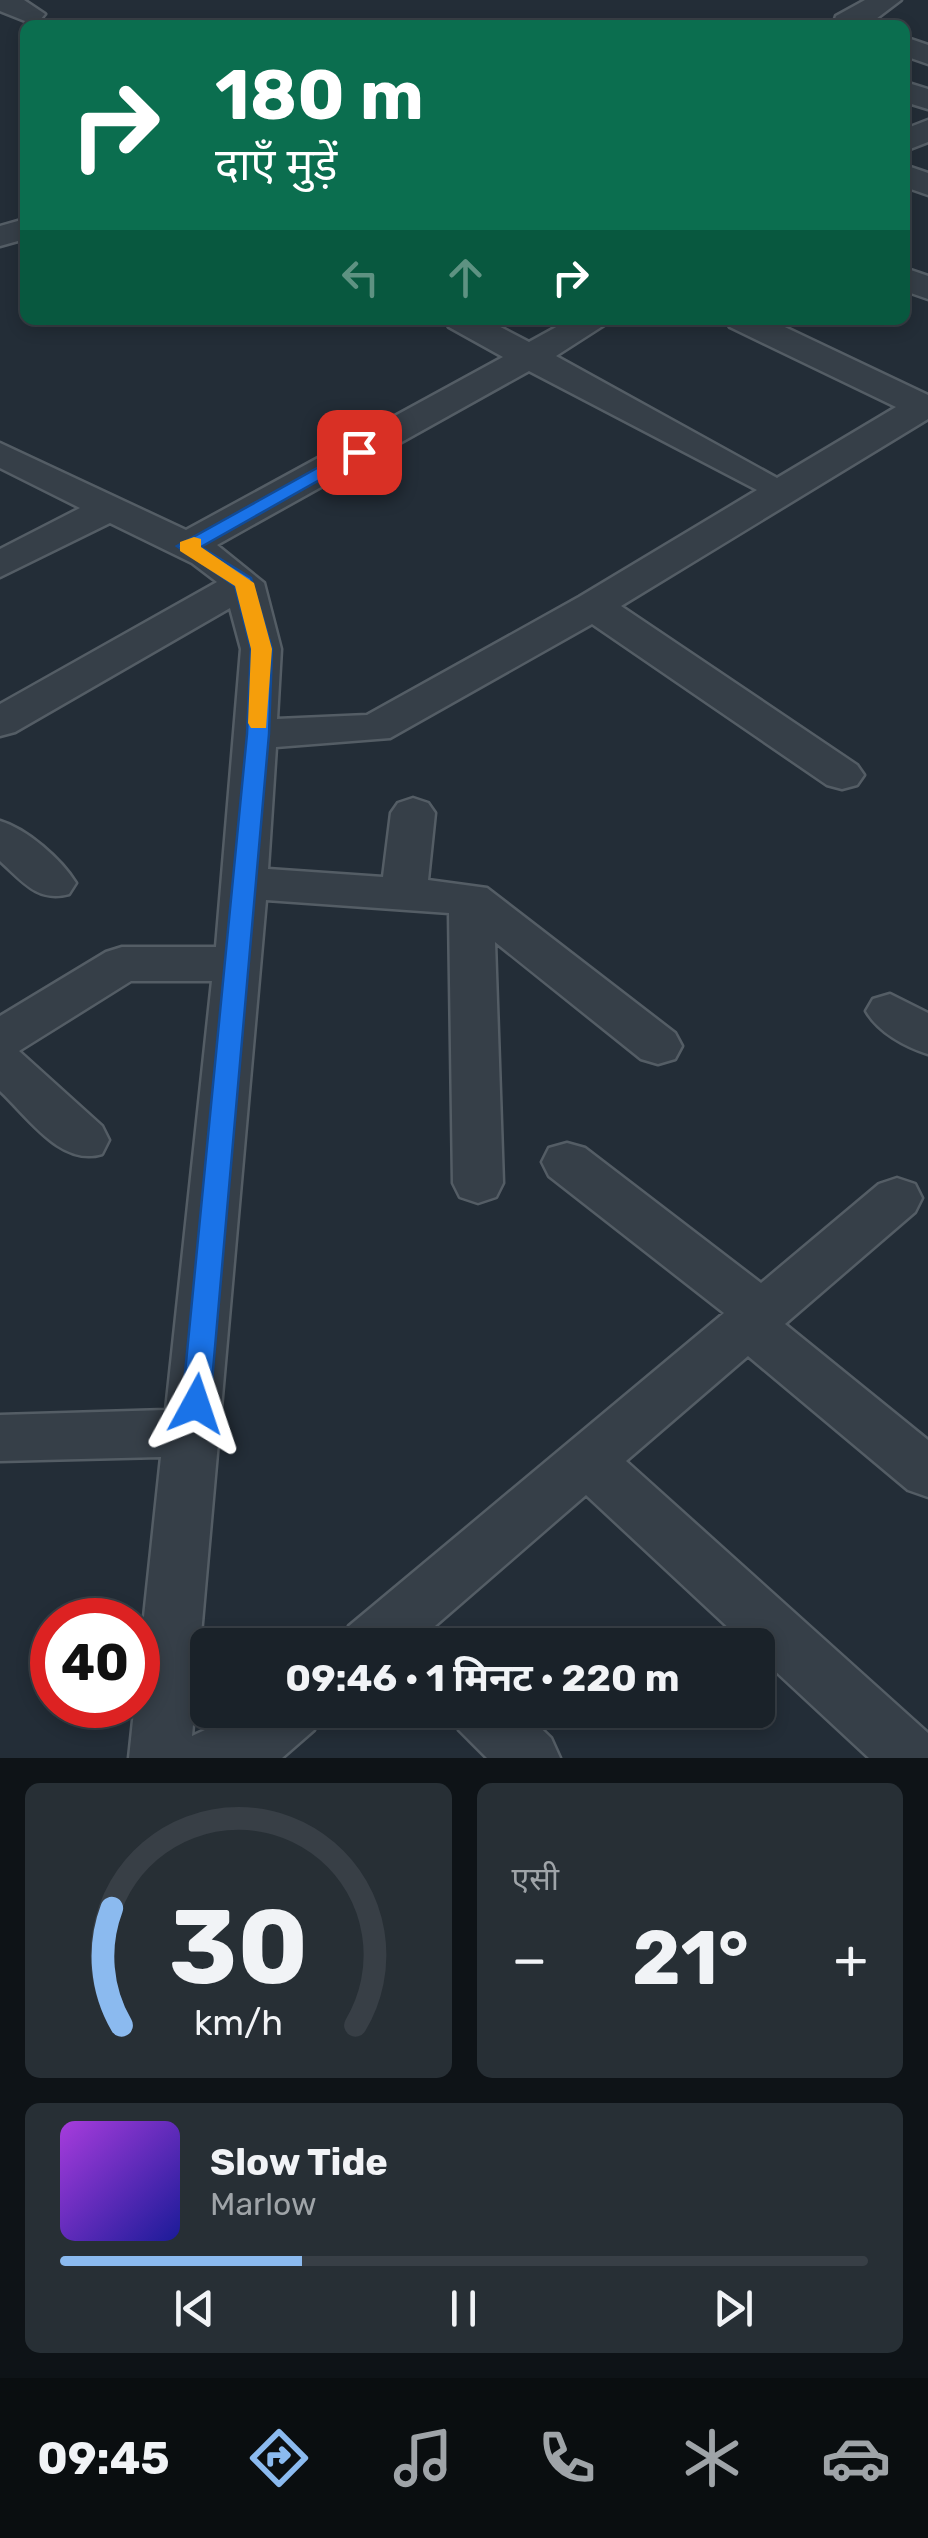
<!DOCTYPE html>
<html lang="hi">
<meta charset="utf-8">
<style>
:root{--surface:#1a2229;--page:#272f35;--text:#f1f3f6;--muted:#9fa4a8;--line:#383f46;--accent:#8bbaef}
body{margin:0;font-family:Rubik,"Noto Sans Devanagari",sans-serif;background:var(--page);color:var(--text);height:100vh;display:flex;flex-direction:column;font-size:38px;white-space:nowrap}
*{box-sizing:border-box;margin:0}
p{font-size:32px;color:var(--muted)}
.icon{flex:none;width:55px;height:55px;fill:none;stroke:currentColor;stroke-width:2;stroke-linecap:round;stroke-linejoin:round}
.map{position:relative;height:1758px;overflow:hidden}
.sheet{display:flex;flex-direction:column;gap:25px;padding:25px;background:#0e1317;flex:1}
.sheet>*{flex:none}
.hud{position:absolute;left:20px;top:20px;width:890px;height:305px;border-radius:15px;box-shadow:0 5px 15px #0003,0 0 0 2px var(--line);background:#0b6e4f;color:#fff;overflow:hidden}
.speed{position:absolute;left:30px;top:1598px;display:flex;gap:20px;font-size:50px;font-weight:700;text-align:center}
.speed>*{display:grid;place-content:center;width:130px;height:130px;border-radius:50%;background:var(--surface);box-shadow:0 5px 15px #0003,0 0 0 2px var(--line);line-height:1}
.speed .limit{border:15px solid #d22;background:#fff;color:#111}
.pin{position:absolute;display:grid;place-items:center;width:85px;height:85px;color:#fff;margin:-42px;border-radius:20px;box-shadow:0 5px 15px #0006}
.me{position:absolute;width:110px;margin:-55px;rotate:5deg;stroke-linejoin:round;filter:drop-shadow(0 0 8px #0008)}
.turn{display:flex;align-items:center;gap:35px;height:210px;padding:0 30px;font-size:45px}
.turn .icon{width:130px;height:130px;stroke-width:2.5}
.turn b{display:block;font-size:70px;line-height:85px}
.lanes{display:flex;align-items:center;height:95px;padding:0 30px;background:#0003;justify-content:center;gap:50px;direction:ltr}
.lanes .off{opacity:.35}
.big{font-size:75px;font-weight:700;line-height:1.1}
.sheet .card{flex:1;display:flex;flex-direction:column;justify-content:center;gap:15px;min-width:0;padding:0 35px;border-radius:15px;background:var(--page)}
.sheet .dial{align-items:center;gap:0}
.dial svg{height:260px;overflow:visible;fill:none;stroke:var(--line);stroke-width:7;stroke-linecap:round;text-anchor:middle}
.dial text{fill:var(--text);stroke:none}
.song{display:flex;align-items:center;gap:30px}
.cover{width:120px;height:120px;border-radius:15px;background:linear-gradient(135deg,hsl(280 70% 55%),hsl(240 70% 35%))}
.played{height:10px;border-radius:5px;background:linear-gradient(90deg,var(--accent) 30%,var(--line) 30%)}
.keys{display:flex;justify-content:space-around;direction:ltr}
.heat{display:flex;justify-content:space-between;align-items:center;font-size:55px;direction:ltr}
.sheet .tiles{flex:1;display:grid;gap:25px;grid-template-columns:1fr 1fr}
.card:last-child{grid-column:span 2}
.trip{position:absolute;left:190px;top:1628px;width:585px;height:100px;border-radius:15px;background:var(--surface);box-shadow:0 5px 15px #0003,0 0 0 2px var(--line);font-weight:700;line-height:100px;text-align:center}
.dock{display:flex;height:160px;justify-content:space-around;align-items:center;background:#0a0e10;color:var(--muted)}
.dock .icon{width:70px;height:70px}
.dock .active{color:var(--accent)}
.dock b{font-size:45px;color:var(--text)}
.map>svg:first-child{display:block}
</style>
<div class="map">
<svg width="928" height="1758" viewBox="0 0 928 1758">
<rect width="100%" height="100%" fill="#232d37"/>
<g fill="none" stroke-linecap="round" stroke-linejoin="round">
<g stroke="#545d65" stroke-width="5">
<path id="minor" d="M0,0H24L45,14L40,20L30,23L0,11Z
M865,0H901L868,25H833L836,16Z
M905,37L928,45V64L905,56Z
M905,82L928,89V109L905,102Z
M928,120V142L905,151V129Z
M905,165L928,173V195L905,187Z
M25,219V239L0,246V226Z
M905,268L928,276V299L905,291Z
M444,320H487L529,342L569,320H612L556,356L777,478L896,407L730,327L725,320H770L928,395V419L621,606L857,765L864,775L857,785L842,789L827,785L592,624L390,738L276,747L268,869L383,877L391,813L398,803L413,798L428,803L435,813L428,880L487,888L675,1033L682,1046L675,1059L658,1064L641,1059L495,942L503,1183L496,1197L478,1203L460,1197L453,1183L449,913L266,900L192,1736L248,1710H323L314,1730L282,1758H129L161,1457L0,1461V1415L166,1410L212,981H131L19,1051L102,1126L109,1140L102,1154C61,1167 28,1117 0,1091V1016L106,952L122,947H216L241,649L230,608L15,732L0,736V704L217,582L192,563L110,523L0,577V549L80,508L0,468V443L186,530L503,357L449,327ZM529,371L757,490L579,597L367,715L277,719L281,649L264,583L217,545Z
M0,821C27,829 61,859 76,883L69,894C38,903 22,881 0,861Z
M890,994L928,1013V1054C905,1047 878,1032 866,1011L873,999Z
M567,1143L585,1148L761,1283L879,1184L897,1178L915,1184L922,1198L915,1212L785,1324L928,1440V1497L908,1490L748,1356L626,1461L928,1733V1758H869L758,1655V1645H747L586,1495L413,1645H341L349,1626L724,1313L549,1176L542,1162L549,1148Z
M450,1710H522L551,1738L560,1758H487L459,1730Z"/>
</g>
<use href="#minor" fill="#363f48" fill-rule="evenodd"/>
</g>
<path fill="#1a73e8" stroke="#114b97" stroke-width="2.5" d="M353,448L369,452L201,547L251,578L272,649L269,734L210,1404L206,1412H186L182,1404L247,734L251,649L235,586L177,546Z"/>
<path fill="#f59e0b" d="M194,537L201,539V547L254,583L272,649L266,728H251L248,723L251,649L235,586L180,551V542Z"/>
</svg>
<div class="speed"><div class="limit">40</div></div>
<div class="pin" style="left:359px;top:452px;background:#d93025"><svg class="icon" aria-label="arrive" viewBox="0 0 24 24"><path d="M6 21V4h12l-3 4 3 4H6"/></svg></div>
<svg class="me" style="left:196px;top:1404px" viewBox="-20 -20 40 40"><path d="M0-17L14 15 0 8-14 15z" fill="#1a73e8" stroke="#fff" stroke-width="4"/></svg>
<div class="trip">09:46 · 1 मिनट · 220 m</div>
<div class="hud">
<div class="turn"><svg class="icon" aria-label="right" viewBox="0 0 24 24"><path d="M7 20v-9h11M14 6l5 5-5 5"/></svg><div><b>180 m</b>दाएँ मुड़ें</div></div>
<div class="lanes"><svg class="icon off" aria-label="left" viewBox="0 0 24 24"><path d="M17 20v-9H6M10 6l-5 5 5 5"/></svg><svg class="icon off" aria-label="ahead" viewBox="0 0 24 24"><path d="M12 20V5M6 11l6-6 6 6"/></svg><svg class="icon" aria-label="right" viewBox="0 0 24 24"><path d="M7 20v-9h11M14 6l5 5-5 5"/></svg></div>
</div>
</div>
<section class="sheet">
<div class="tiles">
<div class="card dial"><svg viewBox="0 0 100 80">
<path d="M14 69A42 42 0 1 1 86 69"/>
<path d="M14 69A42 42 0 0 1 11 33" stroke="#8bbaef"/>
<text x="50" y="56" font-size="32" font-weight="700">30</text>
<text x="50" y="72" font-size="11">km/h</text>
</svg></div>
<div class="card"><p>एसी</p>
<div class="heat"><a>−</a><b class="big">21°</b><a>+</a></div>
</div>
<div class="card">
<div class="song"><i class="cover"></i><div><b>Slow Tide</b><p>Marlow</p></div></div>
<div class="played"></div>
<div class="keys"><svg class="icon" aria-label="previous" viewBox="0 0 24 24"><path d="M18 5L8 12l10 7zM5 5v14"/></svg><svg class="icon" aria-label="pause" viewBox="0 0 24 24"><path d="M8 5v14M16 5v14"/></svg><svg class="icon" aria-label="next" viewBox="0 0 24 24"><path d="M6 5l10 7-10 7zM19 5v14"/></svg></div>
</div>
</div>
</section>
<nav class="dock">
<b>09:45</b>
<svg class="icon active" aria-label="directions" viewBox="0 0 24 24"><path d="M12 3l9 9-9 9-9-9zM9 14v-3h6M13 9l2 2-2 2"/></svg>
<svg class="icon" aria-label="music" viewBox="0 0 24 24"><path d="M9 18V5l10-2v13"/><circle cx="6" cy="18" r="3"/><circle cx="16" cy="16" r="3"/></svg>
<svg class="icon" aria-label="phone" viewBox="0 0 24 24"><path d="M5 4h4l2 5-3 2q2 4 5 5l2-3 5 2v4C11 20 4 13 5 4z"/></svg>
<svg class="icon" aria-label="climate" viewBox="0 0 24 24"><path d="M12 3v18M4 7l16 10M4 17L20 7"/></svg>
<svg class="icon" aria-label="car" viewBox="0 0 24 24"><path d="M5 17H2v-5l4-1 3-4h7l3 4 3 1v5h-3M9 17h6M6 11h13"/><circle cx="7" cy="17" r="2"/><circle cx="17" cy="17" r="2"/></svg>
</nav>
